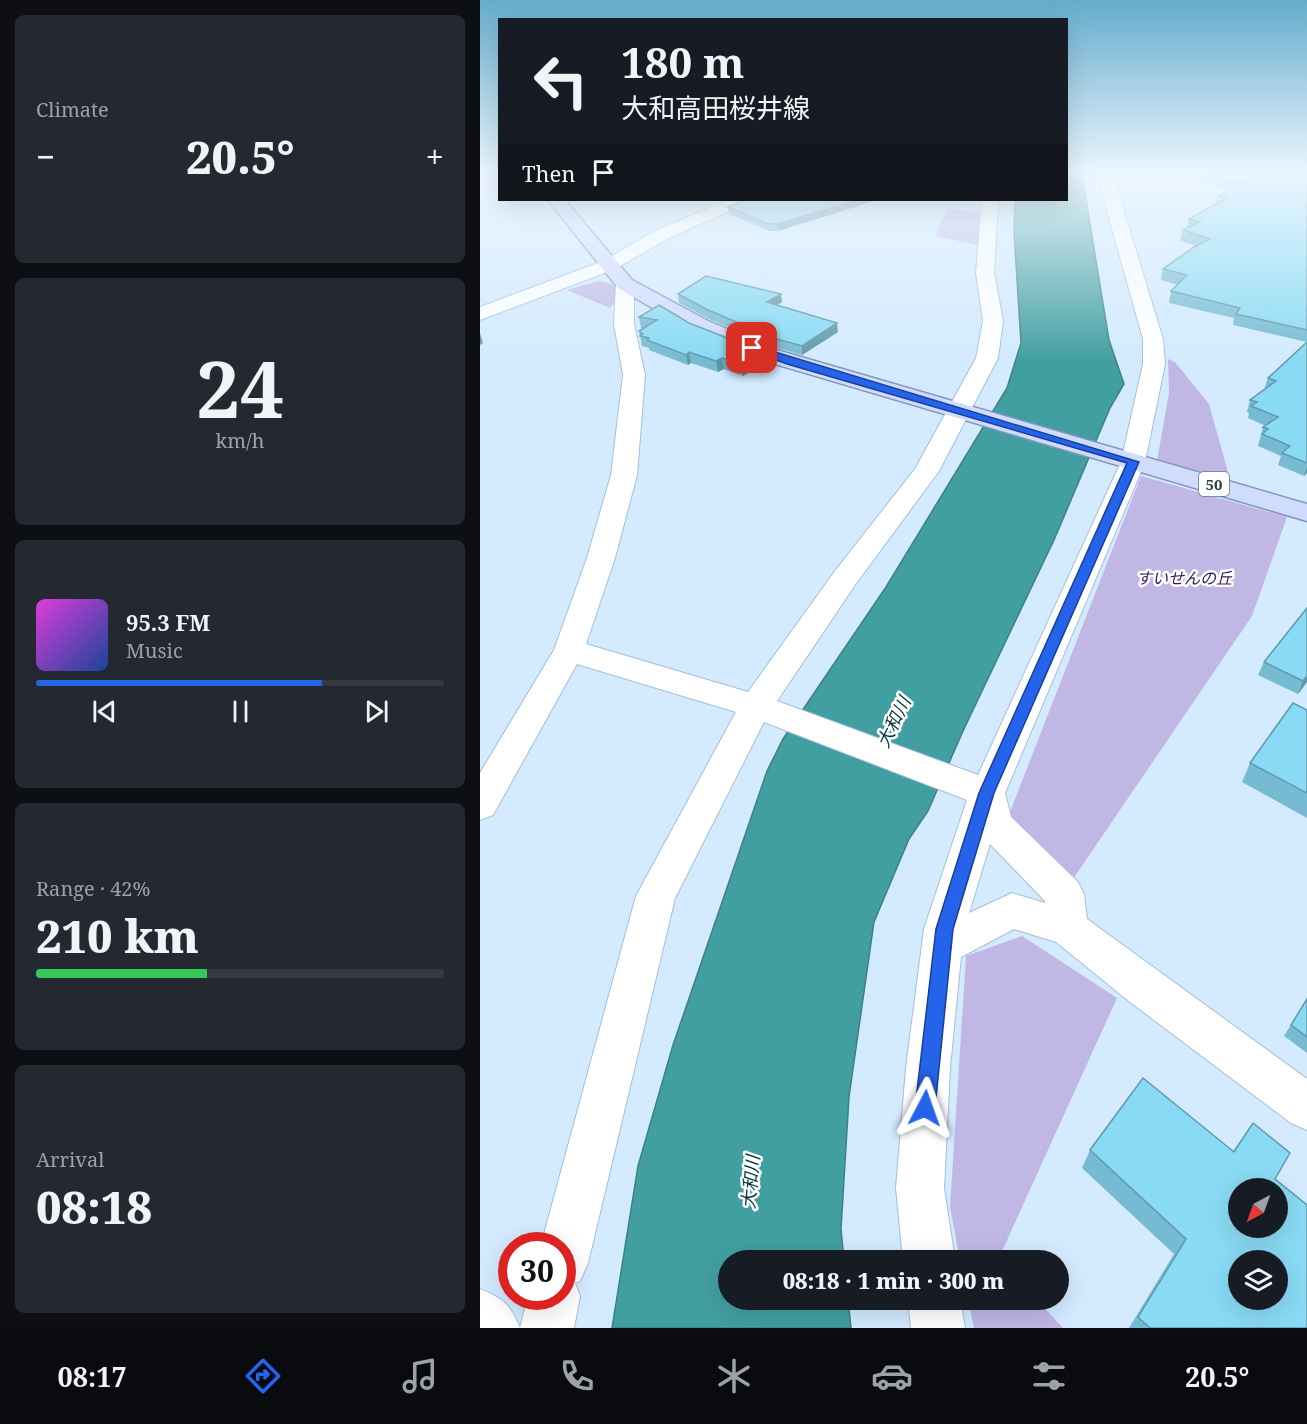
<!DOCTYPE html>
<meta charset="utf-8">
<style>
:root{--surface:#171b24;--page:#242831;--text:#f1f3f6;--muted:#9ea1a6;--line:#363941;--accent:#2563eb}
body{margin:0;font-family:"Noto Serif","Noto Sans JP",serif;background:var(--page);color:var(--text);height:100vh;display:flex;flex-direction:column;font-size:22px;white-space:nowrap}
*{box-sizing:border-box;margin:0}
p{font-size:20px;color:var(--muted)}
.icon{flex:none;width:33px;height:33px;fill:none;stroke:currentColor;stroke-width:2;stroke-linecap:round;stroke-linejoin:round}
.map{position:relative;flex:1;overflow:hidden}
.sheet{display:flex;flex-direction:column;gap:15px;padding:15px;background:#0d0f14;width:480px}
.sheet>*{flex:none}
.banner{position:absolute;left:18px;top:18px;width:570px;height:183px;border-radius:0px;box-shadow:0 6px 24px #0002;background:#171b24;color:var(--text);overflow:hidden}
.needle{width:39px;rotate:221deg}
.controls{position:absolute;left:748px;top:1178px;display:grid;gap:12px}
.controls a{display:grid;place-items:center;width:60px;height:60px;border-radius:50%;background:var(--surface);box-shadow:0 6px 24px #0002;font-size:30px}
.speed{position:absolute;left:18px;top:1232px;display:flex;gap:12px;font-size:30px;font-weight:700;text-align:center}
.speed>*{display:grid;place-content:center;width:78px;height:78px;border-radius:50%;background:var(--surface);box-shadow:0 6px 24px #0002;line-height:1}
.speed .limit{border:9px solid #d22;background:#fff;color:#111}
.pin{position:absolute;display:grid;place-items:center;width:51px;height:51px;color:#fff;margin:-26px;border-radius:12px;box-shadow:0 3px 9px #0006}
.me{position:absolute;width:66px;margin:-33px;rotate:4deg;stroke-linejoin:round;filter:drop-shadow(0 0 4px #0008)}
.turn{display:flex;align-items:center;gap:21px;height:126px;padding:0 24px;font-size:27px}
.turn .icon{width:78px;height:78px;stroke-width:2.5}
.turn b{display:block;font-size:42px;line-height:51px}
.then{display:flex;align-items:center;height:57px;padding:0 24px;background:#0003;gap:12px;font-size:22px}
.big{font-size:45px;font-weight:800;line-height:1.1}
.sheet .widget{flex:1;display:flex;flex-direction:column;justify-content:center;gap:9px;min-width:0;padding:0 21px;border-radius:9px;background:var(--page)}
.sheet .dial{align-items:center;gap:0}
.dial b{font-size:78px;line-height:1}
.song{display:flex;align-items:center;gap:18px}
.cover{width:72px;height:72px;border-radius:9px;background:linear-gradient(135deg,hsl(300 70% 55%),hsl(220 70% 35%))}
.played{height:6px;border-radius:3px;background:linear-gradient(90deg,var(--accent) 70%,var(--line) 70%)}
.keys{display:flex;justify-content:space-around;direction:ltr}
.heat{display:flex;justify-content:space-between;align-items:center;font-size:33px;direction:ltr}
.charge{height:9px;border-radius:4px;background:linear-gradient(90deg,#34c759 42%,var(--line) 0)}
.trip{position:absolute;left:238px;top:1250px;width:351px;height:60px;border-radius:30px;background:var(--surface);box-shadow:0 6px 24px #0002;font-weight:800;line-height:60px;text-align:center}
.tabs{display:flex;height:96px;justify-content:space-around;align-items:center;background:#090b0e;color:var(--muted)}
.tabs .icon{width:42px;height:42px}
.tabs .active{color:var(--accent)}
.tabs b{font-size:27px;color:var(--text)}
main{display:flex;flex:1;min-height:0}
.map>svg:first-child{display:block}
</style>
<main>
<section class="sheet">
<div class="widget"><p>Climate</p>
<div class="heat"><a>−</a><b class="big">20.5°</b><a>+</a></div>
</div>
<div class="widget dial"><b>24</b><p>km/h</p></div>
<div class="widget">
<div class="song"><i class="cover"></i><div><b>95.3 FM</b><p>Music</p></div></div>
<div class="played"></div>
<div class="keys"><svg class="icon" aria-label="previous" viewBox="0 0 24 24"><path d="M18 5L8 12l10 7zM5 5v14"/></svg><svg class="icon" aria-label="pause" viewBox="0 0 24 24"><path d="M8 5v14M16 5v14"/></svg><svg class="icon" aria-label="next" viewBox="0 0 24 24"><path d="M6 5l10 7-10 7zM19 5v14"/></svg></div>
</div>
<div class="widget"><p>Range · 42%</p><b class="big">210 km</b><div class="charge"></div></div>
<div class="widget"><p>Arrival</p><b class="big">08:18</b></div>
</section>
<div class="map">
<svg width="827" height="1328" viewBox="0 0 827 1328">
<rect width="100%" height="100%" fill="#d3eaff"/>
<path fill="#c1b7e5" d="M467,209L505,212L503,246L455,236Z
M118,281C131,283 137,284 138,298L130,308L87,290Z
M688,359L695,362L729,404L751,483L677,461L689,393Z
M661,476L807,517L772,616L593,879L528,817Z
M542,936L637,998L518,1260H480L470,1207L486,956Z
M488,1299H556L583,1328H494Z"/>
<path fill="#429fa1" stroke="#3d8186" stroke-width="1.5" d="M587,175H602L629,340L644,384L630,408L574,540L483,731L448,811L429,839L394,922L369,1097L361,1229L364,1260H249V1299H368L371,1328H132L158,1166L193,1045L287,771L303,739L406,587L527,388L541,343L534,232L535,200H586Z"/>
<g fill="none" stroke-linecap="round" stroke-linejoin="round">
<g stroke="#a4bfd8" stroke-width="2">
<path id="street" d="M617,175H633L683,339L685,364L665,462L525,793L531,817L598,882L604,894L607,919L827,1079V1130L811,1123L650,1002L576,942L534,929L481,957L470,1068L464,1188L475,1260H423L416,1188L426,1068L444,929L487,800L284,722L195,898L108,1263L100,1281L95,1283L100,1296L94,1328H40L48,1296H82V1245H61L156,896L256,712L97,664L13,815L0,820V773L74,650L107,558L131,475L143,375L134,324L136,284L138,280H152L154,284V324L165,375L157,475L135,558L106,644L268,692L355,571L435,469L496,358L503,321L496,273L502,200H518L514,273L523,321L518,358L459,471L375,585L297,701L498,775L641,462L663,364V339ZM510,844L565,901V903L532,893L489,913Z
M249,200H269L267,203L189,238L135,269L0,320V307L123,261L177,230Z
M0,1289C24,1299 30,1304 40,1328H0Z
M428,1299H480L485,1328H431Z"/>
</g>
<g stroke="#8494be" stroke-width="3">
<path id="primary" d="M68,200H85L152,280L228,321L297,350L827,504V521L281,360L212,331L138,288Z"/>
</g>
<use href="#street" fill="#fff" fill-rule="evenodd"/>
<use href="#primary" fill="#d0dcfe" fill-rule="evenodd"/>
</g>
<path fill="#76bbd2" d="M723,175H827V473L824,476L798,465L801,456L778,446L783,427L786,426L768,418L769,413L767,412L770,400L784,390L788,378L827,342L753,325L754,318L689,303L691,291L698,285L681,280L683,269L717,246L700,241L703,230L707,228L709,219L735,204L738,196L750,190L739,187L740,182L723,178Z
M265,200H394V201L298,231H289L249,214L248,207Z
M198,294L302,302L298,305L358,332L322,355L298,348L229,319L199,303Z
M159,317L209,323L284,363L263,376L244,369L238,372L211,363L208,365L169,350V348L162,346L159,331L164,328H161Z
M784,662L827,682L818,694L778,675Z
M827,710V818L762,782L770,763Z
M827,998V1053L804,1036Z
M773,1123L795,1179L827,1328H649L694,1254L602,1168L610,1150L753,1151Z"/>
<path fill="#6099ab" d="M377,200H394V201L298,231L297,224Z
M301,294L302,302L288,310L287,302Z
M357,323L358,332L322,355V346Z
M0,333L3,343L0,345Z
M209,352L211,363L208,365L206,355Z
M283,352L284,363L263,376L262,365Z
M242,358L244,369L238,372L236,361Z
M827,467V473L824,476Z
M827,676V682L818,694L823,681Z"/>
<path fill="#89daf4" stroke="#6099ab" stroke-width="1.5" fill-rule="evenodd" d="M745,175H827V330L756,314L760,308L691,291L707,275L683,269L714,247L730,239L703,230L720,222L709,219L747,198L738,196L764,183L741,177Z
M265,200H377L297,224H288L248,207Z
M226,276L301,294L287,302L357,323L322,346L297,339L228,310L198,294Z
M179,305L209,323L283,352L262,365L242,358L236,361L209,352L206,355L167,340L169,338L160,336L163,334L159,331L177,320L159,317Z
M827,342V463L802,453L810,446L782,434L788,429L783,427L798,417L771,406L777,402L770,400L796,381L788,378Z
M827,608V676L823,681L784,662Z
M813,703L827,710V793L770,763Z
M827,999V1037L811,1025Z
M663,1078L754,1152L773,1123L810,1153L795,1179L827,1205V1328H670L658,1317L706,1239L610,1150ZM759,1188H798V1227H759ZM759,1260H798V1299H759Z"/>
<linearGradient id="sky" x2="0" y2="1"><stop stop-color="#65accc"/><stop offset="0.48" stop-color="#ebf6ff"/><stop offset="1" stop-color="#ebf6ff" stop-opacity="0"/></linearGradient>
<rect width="827" height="361" fill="url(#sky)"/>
<path fill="#2563eb" stroke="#184099" stroke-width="1.5" d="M272,345L659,462L514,793L473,929L455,1108L452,1115L445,1118L438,1115L435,1108L456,929L499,793L647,463L307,364L269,350L268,348Z"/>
<g text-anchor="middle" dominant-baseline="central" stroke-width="5" stroke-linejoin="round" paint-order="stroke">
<rect fill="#fff" stroke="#6e767e" stroke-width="1.5" x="719" y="472" width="30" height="24" rx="4.5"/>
<g font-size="15" font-weight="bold" fill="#303c46">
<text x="734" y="484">50</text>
</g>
<g font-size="16" font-style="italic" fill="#32185e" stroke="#fff">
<text x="704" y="578">すいせんの丘</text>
</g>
<g font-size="18" font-style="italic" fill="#073535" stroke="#fff">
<text transform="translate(413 722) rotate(-64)">大和川</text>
<text transform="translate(270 1182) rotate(-85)">大和川</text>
</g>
</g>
</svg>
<div class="controls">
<a><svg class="needle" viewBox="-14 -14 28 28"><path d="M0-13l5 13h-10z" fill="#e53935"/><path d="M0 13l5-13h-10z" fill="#9ea1a6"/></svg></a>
<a><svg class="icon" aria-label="layers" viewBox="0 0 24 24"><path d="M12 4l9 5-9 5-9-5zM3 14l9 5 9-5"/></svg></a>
</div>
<div class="speed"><div class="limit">30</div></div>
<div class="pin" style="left:272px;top:348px;background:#d93025"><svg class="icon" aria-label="arrive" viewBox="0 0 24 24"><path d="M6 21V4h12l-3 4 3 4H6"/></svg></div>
<svg class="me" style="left:445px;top:1108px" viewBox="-20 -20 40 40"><path d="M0-17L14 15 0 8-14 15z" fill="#2563eb" stroke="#fff" stroke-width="4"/></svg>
<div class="trip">08:18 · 1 min · 300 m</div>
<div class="banner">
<div class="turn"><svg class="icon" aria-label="left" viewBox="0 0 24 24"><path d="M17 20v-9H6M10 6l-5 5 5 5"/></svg><div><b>180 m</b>大和高田桜井線</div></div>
<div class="then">Then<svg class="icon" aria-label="arrive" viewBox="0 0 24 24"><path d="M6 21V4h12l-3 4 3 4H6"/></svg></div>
</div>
</div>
</main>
<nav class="tabs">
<b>08:17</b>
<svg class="icon active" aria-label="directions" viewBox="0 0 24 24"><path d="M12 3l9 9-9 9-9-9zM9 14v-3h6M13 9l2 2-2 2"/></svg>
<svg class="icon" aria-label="music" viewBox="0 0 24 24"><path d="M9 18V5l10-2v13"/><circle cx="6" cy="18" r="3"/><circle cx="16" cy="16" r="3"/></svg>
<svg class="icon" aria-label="phone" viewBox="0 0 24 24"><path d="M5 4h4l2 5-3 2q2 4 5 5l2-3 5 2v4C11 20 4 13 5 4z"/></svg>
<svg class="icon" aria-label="climate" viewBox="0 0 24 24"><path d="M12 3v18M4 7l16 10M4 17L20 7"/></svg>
<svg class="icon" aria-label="car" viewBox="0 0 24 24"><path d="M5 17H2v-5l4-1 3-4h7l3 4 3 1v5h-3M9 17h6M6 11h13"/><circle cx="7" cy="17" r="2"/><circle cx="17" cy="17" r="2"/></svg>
<svg class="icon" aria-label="filters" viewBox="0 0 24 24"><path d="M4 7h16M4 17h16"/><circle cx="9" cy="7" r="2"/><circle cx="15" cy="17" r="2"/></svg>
<b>20.5°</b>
</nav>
